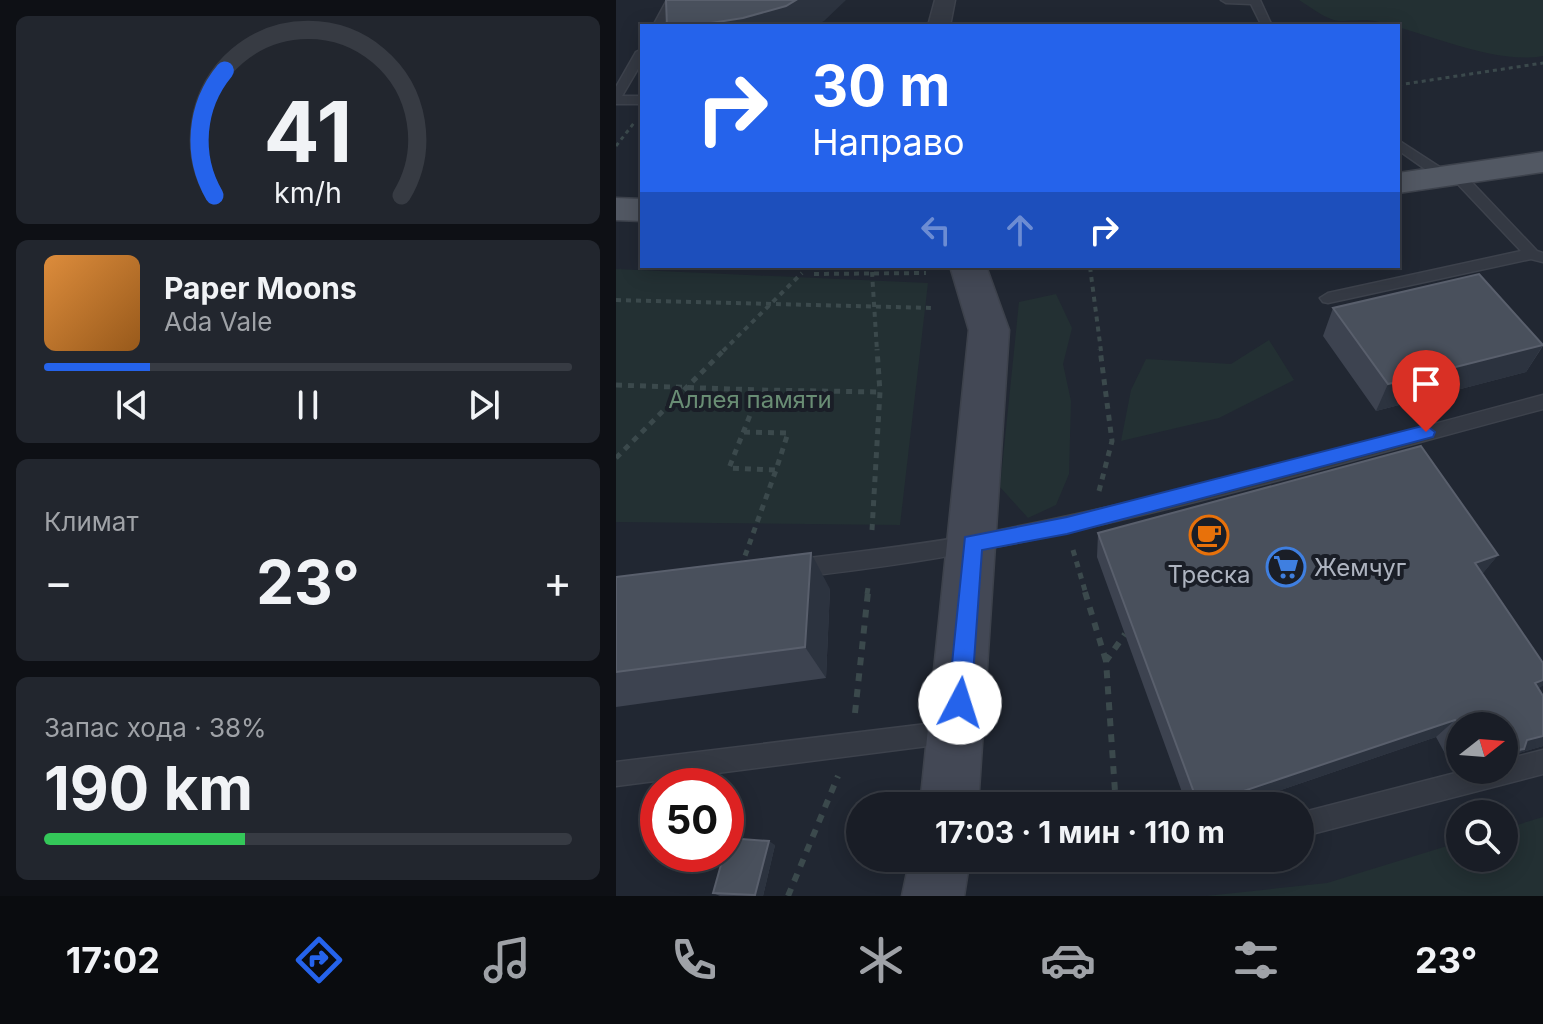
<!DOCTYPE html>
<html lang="ru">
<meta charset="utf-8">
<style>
:root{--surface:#191d26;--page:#22262e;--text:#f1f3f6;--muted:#9fa2a7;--line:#373b43;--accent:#2563eb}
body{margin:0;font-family:Inter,sans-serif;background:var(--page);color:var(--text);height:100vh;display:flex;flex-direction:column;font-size:30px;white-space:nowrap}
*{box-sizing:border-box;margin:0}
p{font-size:26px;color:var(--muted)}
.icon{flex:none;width:44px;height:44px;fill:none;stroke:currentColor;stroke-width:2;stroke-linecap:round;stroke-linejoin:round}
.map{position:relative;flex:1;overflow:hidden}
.panel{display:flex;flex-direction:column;gap:16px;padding:16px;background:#0e1015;width:616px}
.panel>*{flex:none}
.banner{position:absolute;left:24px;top:24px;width:760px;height:244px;border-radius:0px;box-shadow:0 4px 20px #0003,0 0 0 2px var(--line);background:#2563eb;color:#fff;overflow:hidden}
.needle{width:52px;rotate:73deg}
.tools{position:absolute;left:830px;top:712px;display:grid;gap:16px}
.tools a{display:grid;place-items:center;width:72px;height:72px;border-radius:50%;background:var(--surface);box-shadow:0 4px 20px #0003,0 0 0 2px var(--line);font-size:40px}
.speed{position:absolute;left:24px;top:768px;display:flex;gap:16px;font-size:40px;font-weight:700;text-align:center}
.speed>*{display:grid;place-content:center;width:104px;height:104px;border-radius:50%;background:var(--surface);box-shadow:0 4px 20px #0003,0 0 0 2px var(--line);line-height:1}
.speed .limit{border:12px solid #d22;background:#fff;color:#111}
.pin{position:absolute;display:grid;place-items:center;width:68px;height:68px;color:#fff;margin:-82px -34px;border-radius:50% 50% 50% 0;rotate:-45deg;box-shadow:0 0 8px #0007}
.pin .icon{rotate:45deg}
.me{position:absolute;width:88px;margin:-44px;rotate:5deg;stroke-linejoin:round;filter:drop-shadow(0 0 6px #0008)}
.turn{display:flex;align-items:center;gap:28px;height:168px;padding:0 40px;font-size:36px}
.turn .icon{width:104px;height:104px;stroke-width:2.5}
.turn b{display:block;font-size:56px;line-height:68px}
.lanes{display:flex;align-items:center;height:76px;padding:0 40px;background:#0003;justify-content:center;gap:40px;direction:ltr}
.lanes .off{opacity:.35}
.big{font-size:60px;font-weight:700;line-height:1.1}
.panel .tile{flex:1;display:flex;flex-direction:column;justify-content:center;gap:12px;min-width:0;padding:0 28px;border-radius:12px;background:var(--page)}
.panel .dial{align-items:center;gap:0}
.dial svg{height:208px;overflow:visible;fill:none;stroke:var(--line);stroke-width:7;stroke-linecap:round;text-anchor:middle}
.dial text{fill:var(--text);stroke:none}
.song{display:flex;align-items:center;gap:24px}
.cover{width:96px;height:96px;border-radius:12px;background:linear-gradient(135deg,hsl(30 70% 55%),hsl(30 70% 35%))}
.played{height:8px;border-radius:4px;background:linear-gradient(90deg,var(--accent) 20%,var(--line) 20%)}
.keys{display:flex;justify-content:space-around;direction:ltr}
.heat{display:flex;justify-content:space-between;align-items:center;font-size:44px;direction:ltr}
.charge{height:12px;border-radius:6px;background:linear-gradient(90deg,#34c759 38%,var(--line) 0)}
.trip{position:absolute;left:230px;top:792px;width:468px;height:80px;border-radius:40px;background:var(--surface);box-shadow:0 4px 20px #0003,0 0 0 2px var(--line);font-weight:700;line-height:80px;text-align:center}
.dock{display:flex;height:128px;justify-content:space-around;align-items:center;background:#0a0c0f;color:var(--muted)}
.dock .icon{width:56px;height:56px}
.dock .on{color:var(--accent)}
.dock b{font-size:36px;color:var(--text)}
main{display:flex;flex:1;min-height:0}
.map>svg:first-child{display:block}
</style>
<main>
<section class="panel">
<div class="tile dial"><svg viewBox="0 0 100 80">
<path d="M14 69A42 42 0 1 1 86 69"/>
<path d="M14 69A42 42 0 0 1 18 21" stroke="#2563eb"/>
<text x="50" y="56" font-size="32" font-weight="700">41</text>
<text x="50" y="72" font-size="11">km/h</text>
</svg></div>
<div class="tile">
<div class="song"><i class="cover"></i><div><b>Paper Moons</b><p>Ada Vale</p></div></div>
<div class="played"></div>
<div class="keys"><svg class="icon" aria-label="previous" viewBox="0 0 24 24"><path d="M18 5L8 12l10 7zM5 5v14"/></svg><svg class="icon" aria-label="pause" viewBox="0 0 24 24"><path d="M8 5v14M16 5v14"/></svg><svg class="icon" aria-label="next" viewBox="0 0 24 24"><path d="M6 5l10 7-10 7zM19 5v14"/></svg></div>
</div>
<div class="tile"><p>Климат</p>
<div class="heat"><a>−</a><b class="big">23°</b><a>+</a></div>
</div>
<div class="tile"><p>Запас хода · 38%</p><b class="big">190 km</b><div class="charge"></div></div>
</section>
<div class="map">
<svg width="927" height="896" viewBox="0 0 927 896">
<rect width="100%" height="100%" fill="#212732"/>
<path fill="#233033" d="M683,0H927V56C876,65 808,31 758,21C744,18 727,24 715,19C704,15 693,6 683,0Z
M0,269L312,283L284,525L0,522Z
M440,294L456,328L447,364L455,401L453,474L440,505L412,518L384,487L403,302Z
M653,340L678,380L603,418L505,441L515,390L530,359L615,364Z
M927,817V896H590L711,883L844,842V858H888V829Z"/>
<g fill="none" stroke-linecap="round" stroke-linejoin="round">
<g stroke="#3d424c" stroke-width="3">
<path id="service" d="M51,0H66L60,3L47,26H37Z
M605,0H644L656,26H646L635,4L610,3Z
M26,49V62L6,96H26V104H0V87L20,52Z
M782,140L836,175L847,173L921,251L927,253V262L915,259L712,303L707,302L704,298L712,293L905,251L837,179L826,181L782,150Z
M927,395V409C742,458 557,513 369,549C305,562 241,570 177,578L170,575L167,569L170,563L177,560C241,552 305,545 369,533C557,497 742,444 927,395Z
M335,721L343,724L346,732L343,740L335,743L0,786V762Z
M927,750V774L684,837V813L851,770H888V760Z"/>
</g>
<g stroke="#3d424c" stroke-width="3">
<path id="minor" d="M319,0H339L334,26H312Z"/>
</g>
<g stroke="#3d424c" stroke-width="3">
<path id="secondary" d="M334,266H370L393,330L362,806H304L353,330Z
M294,858H354L348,896H286Z"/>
</g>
<g stroke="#3d424c" stroke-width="3">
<path id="primary" d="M927,152V172L782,193V173Z
M0,198L26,199V221L0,220Z"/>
</g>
<path stroke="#3b494c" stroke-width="3" stroke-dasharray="4 4" stroke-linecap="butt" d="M782,85L927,63
M0,146L18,123"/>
<path stroke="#3b494c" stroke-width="4" stroke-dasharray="5 5" stroke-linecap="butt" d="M474,267L485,351
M256,272L261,351
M198,274L310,273
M0,300L316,308
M107,351L186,273"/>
<path stroke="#3b494c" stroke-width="5" stroke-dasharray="6 6" stroke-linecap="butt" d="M0,385L144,390
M128,432L172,433L160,470L113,468L144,390L264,392
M0,458L109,349
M483,491L496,441L484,349
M256,530L264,392L261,349
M457,550L470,594
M125,567L160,470
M251,594L252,588"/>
<path stroke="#3b494c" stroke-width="6" stroke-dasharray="8 8" stroke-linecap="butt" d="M469,592L490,661
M239,713L252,592
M500,806L490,661L509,634
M172,896L222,776"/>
<use href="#service" fill="#343943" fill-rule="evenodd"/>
<use href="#minor" fill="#343943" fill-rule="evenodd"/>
<use href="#secondary" fill="#434855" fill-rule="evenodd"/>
<use href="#primary" fill="#525863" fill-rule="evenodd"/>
</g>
<path fill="#3d4350" d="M717,308L927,344V346L910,372L760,411L707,336Z
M482,533L882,555L866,574L927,663V685L922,689L927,696V746L903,753L888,764V726H844V770H838L820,737L618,806H571L481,557Z
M0,577L214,589L210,678L0,707Z
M159,845L147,896H104L97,893Z"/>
<path fill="#2c333f" d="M180,0H230L208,21L199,26H76Z
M927,345L910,372L760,411L772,384Z
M195,553L214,589L210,678L189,647Z
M882,555L863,578L859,563Z
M927,680V685L913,696L919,683Z
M839,720L820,737L618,806H584Z
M927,736V746L903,753L888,764L905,751L911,740Z
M153,841L159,845L147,896H140L139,895Z"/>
<path fill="#49505c" stroke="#595f6c" stroke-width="2" d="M50,0H180L170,6L127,18L76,26H51Z
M863,274L927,345L772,384L717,308Z
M805,446L882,555L859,563L927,663V680L919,683L927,696V736L911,740L908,749L888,752V726H844V728L839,720L583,806L482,533Z
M195,553L189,647L0,672V577Z
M112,838L153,841L139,895L97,893L108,854H110V846Z"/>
<path fill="#2563eb" stroke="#184099" stroke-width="2" d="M810,425L819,432L817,437L451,534L366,550L355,703L352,711L344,714L336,711L332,703L349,537L451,517Z"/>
<defs>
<g id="cafe-ring" transform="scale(2)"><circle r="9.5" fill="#1a1e27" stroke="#e8710a" stroke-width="1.5"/><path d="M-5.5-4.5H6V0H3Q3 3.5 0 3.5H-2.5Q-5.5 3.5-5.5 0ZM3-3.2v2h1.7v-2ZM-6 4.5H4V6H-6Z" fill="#e8710a"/></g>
<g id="supermarket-ring" transform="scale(2)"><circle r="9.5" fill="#1a1e27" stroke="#3f7fe0" stroke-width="1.5"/><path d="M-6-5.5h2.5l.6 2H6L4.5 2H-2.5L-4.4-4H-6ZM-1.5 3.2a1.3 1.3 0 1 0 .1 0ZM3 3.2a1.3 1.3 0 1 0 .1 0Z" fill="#3f7fe0"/></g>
</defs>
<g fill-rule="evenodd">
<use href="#cafe-ring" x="593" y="535"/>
<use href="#supermarket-ring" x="670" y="567"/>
</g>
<g text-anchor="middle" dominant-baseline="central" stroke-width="8" stroke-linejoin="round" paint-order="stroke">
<g font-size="24" fill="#698d74" stroke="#1a1e27">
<text x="134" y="399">Аллея памяти</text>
</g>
<g font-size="24" fill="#aeb4c0" stroke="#1a1e27" text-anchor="start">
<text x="698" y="567">Жемчуг</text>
<text x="593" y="574" text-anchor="middle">Треска</text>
</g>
</g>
</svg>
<div class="tools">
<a><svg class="needle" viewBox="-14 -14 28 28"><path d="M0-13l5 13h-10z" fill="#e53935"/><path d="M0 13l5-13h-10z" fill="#9fa2a7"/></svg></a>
<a><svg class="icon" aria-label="search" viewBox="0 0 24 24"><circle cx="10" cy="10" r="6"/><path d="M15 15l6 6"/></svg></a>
</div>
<div class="speed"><div class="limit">50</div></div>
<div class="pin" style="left:810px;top:432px;background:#d93025"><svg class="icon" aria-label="arrive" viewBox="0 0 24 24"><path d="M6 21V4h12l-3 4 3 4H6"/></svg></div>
<svg class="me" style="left:344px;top:703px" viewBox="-20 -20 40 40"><circle r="19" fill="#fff"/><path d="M0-13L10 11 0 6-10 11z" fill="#2563eb"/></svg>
<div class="trip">17:03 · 1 мин · 110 m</div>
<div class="banner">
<div class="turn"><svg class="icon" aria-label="right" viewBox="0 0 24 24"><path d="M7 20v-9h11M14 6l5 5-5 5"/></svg><div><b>30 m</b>Направо</div></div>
<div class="lanes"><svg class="icon off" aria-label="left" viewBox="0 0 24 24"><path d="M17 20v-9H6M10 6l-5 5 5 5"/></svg><svg class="icon off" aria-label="ahead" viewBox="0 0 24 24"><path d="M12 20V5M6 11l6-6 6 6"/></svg><svg class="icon" aria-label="right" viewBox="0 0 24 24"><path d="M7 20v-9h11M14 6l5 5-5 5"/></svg></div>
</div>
</div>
</main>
<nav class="dock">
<b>17:02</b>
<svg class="icon on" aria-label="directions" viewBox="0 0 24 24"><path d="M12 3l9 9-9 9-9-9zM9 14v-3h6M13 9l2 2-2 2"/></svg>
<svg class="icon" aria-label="music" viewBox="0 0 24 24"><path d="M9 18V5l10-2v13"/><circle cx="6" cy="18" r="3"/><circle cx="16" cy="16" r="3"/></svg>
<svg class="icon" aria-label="phone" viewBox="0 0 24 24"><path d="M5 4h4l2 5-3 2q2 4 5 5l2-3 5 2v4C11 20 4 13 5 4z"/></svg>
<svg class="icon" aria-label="climate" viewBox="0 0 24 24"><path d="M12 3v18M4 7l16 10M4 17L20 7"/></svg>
<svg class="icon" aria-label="car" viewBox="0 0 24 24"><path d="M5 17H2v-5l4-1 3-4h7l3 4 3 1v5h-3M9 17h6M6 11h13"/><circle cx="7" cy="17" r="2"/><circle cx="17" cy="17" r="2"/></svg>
<svg class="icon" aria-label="filters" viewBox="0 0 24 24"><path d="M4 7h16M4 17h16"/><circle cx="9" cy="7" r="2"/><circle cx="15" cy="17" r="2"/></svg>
<b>23°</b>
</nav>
